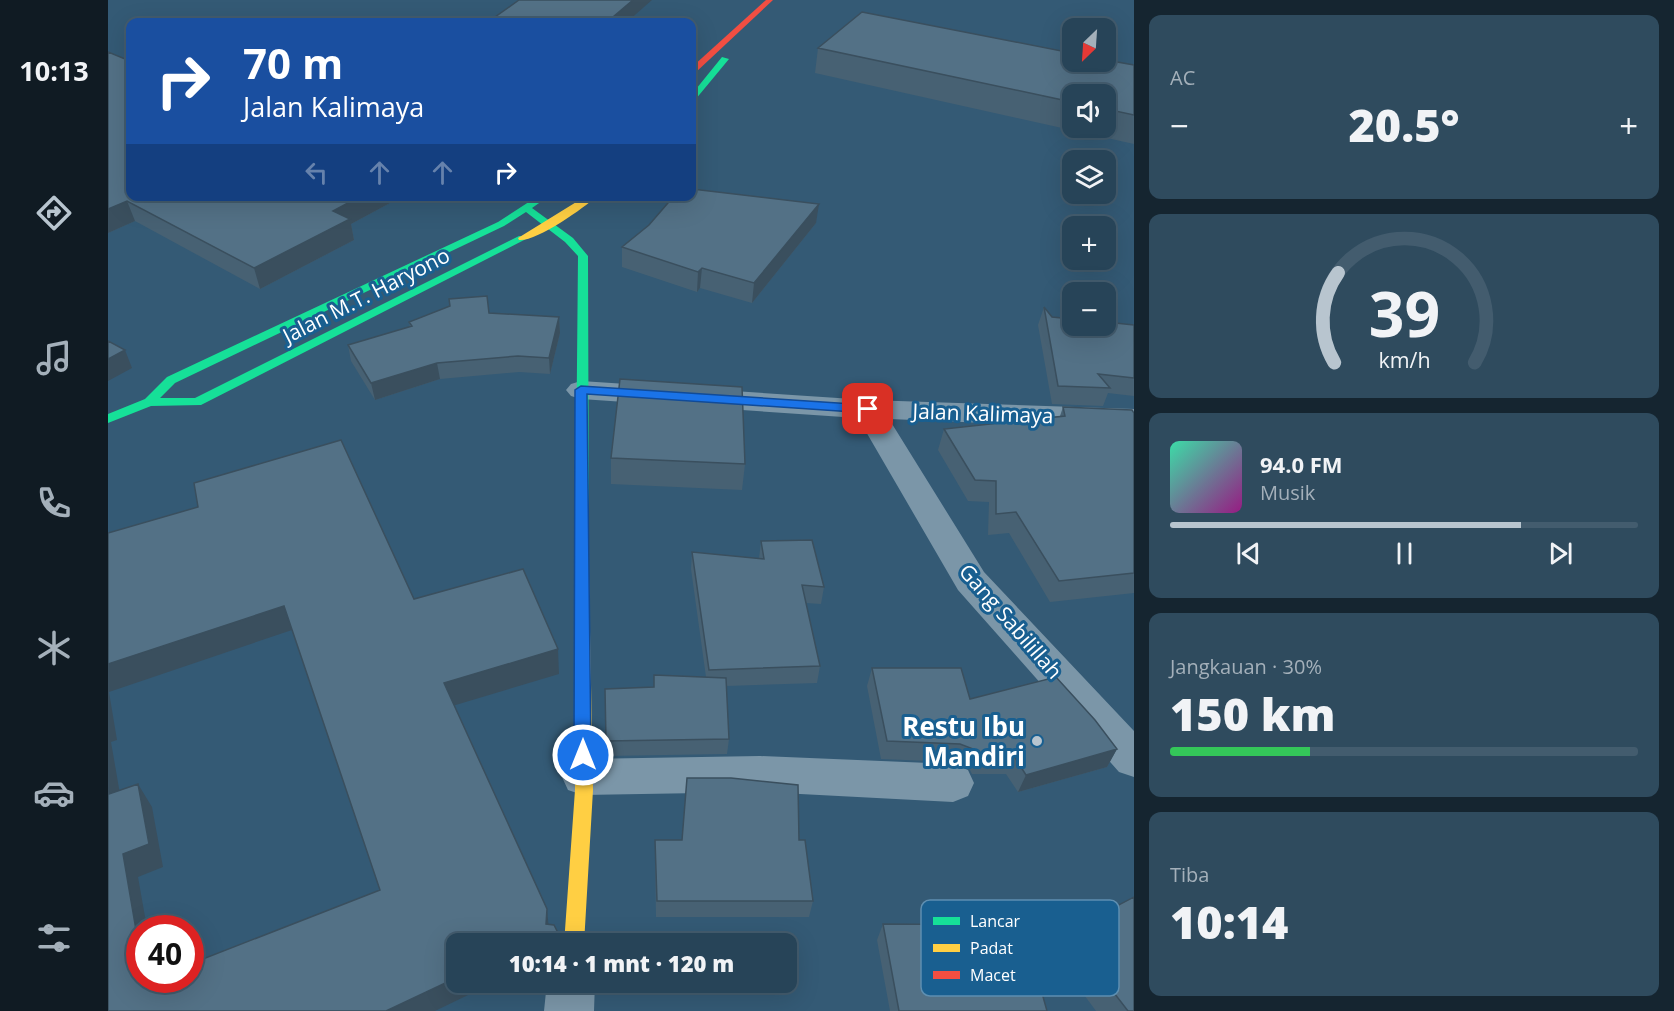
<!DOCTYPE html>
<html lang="id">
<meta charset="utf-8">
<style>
:root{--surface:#274458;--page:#2f4b5e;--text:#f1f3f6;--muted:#a4b0ba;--line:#435c6e;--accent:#b8c5cf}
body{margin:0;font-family:"Open Sans",sans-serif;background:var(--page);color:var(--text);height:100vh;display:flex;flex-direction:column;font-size:22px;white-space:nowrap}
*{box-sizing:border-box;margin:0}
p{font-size:20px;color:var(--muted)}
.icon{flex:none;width:33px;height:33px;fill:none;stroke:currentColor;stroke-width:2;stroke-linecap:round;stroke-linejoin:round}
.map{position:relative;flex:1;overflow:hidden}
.sheet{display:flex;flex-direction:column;gap:15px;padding:15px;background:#152530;width:540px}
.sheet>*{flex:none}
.top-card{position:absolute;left:18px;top:18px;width:570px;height:183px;border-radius:12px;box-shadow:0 6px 24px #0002,0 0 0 2px var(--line);background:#1a4fa0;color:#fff;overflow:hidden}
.needle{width:39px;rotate:205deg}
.fabs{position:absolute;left:954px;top:18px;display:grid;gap:12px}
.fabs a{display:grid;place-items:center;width:54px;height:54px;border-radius:12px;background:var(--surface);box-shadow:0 6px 24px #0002,0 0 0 2px var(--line);font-size:30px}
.speed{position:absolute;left:18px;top:915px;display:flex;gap:12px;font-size:30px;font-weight:700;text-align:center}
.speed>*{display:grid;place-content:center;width:78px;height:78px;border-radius:50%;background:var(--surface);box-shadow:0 6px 24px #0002,0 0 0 2px var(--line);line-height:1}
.speed .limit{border:9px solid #d22;background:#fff;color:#111}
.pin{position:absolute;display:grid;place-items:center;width:51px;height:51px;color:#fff;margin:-26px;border-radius:12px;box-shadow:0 3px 9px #0006}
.me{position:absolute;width:66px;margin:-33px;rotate:0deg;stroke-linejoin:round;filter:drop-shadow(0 0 4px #0008)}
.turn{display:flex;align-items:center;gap:21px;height:126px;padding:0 18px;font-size:27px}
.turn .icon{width:78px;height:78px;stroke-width:2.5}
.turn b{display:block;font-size:42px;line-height:51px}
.lanes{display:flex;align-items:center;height:57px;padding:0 18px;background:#0003;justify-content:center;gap:30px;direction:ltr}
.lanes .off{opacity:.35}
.big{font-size:45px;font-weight:800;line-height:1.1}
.sheet .widget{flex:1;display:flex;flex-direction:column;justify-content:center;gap:9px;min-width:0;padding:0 21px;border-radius:12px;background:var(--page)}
.sheet .dial{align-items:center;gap:0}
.dial svg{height:156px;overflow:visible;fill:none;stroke:var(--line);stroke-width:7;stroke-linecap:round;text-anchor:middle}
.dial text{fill:var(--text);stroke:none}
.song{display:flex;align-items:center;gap:18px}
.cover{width:72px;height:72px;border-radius:9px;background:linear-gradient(135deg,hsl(160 70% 55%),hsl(310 70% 35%))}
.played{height:6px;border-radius:3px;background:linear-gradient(90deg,var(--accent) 75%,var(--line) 75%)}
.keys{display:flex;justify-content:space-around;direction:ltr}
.heat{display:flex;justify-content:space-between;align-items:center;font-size:33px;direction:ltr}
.charge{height:9px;border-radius:4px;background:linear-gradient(90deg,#34c759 30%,var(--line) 0)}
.trip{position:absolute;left:338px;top:933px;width:351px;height:60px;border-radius:12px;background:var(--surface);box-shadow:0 6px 24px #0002,0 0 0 2px var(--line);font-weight:800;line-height:60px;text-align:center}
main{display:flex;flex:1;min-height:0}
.dock{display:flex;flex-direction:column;width:108px;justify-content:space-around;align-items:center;background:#101b23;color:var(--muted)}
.dock .icon{width:42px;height:42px}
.dock .on{color:var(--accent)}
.dock b{font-size:27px;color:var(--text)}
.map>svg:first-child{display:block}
</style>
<main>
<nav class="dock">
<b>10:13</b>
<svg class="icon on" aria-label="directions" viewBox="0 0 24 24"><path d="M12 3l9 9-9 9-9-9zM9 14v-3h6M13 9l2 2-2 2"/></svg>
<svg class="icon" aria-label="music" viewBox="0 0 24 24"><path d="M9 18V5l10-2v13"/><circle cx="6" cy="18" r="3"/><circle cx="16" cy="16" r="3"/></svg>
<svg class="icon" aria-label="phone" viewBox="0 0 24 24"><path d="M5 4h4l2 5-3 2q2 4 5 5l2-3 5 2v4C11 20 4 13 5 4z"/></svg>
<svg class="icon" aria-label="climate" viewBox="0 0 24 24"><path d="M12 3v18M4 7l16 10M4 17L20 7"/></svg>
<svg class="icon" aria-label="car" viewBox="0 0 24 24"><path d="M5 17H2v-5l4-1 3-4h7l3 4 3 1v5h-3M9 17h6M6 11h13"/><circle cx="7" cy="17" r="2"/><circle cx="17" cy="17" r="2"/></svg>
<svg class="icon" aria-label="filters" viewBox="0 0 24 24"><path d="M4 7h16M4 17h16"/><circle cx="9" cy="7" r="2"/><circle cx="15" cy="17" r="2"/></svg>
</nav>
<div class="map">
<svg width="1026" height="1011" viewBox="0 0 1026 1011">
<rect width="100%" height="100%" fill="#345a75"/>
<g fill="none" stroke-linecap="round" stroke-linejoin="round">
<path fill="#7b96a8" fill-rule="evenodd" d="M473,381L760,400L1026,409V429L781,419L876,572L1026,731V777L1011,772L850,590L750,418L473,399L463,396L458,390L463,384Z
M652,756L845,764L860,770L866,783L860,796L845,802L652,792L475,795L460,790L454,777L460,764L475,759Z
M439,982H487L486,1011H436Z"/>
<path fill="#16e098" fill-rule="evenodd" d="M614,57L621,59L587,100H584V94Z
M430,196H441L424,208L465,238L480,256L481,578L479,582H469L467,578L470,256L457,242L418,212L396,226L67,383L52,398H87L411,236H419L420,238L93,405L43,406L0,423V414L37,399L59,377L390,222Z"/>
<path fill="#ffcf43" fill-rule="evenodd" d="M478,196H489C476,208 428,242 411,240L410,238Z
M474,573L479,574L481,578L485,790L476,944H456L467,790V578L469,574Z"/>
<path fill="#f24e42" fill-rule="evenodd" d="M658,0H665L587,73H584V67Z"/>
</g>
<path fill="#476173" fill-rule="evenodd" d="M710,48L1026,65V144L707,73ZM964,94H998V128H964Z
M22,196H295L243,224L246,240L152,289L27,221L0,233Z
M708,223L644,303L592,288L589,292L514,267V247Z
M936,307L944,317L1026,325V396L1000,393L995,406L944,404L930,325Z
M381,313L451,317L452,333L442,374L411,372L332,379L267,400L243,361L240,345L302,327L301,322Z
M955,407L1026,413V593L942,602L901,533L880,535L881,502L860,501L830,450L836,429L952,416Z
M503,458L637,464L634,490L503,484Z
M653,541L716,587L713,604L698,603L712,666L709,683L618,686L621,739L619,754L498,756L497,689L545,687L598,677L583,569L584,552L651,559Z
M764,668L862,699L1009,749L999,767L910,792L898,774H864L861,768L845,762L773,759L759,686Z
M547,840H691L705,901L701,917H548L547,856Z
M775,924L939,1011H782L769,940Z
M959,932L1026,1011H988L945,953Z"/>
<path fill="#3a4f5e" d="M525,0H544L519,22H499Z
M253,196H295L243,224L246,240L152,289L146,268L225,211Z
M19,201L27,221L0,233V209Z
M711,204L708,223L644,303L646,283Z
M594,268L592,288L589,292L590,272Z
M451,317L452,333L442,374L441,358Z
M17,350L24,368L0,381V359Z
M329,363L332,379L267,400L263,383Z
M176,606L184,630L1,692L9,740L3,742L16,817L1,794L0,787V664Z
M450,649L451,674L341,707L336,683Z
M1009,749L999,767L910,792L918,775Z
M30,784L44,807L55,867L30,877L39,928H32V953L15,854Z
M439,909L441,930L449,931L450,944H423L438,924Z
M348,978V982H387L327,1011H278Z"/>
<path fill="#537186" stroke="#3a4f5e" stroke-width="1.5" d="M411,0H525L499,22H380Z
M754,12L964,53V62H998V60L1026,65V115L998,109V94H964V102L710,48Z
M0,52L22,61V196H253L225,211L242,219L146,268L19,201L0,209Z
M584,189L711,204L646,283L594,268L590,272L514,247L541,225L566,196H584Z
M379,296L381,313L451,317L441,358L410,356L329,363L263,383L240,345L304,326L301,322L342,306L341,299Z
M936,307L944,317L964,319V326H998V322L1026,325V378L990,374L1002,388L950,386Z
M0,341L17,350L0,359Z
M512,379L634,387L637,464L503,458Z
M955,407L1024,410L1026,413V573L951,581L908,512L888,514V481L867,480L836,429L957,416Z
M233,440L306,599L415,569L450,649L336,683L439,909L438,924L446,925L449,931L423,944H348V978L278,1011H0V787L1,794L30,784L41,844L15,854L32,953V980H36V982L44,980H82V964L272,890L176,606L0,664V533L90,507L86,483Z
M704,540L716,587L694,585L712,666L601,670L584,552L656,559L653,541Z
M764,668H853L862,699L948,677L987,720L1009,749L918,775L906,756H872L868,750L852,744L779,741Z
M546,675L618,678L621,739L498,741L497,689L546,687Z
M579,778H623L690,785L691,840H697L705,901H549L547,840H574Z
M1026,897V1011H1020L959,932Z
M775,924L915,925L939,1011H791Z"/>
<path fill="#1a73e8" stroke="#114b97" stroke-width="1.5" d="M473,386L760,405L767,409L760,413L479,394L483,755L481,760L475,762L469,760L466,755L467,390Z"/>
<circle fill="#b8c5cf" stroke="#195f90" stroke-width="2" cx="929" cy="741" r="6"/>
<g text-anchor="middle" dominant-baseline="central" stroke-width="6" stroke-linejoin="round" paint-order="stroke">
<g font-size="21" fill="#fff" stroke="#195f90">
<text transform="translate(258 295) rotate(-27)">Jalan M.T. Haryono</text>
<text transform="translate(875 413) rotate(2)">Jalan Kalimaya</text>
<text transform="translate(903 621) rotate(49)">Gang Sabilillah</text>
</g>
<g font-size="26" font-weight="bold" fill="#fff" stroke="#195f90" text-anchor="end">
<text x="917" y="726">Restu Ibu<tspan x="917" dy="30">Mandiri</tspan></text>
</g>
</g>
<rect x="813" y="900" width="198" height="96" rx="9" fill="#195f90" stroke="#5e8fb1" stroke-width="1.5"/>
<rect x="825" y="917" width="27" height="8" fill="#16e098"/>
<rect x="825" y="944" width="27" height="8" fill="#ffcf43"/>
<rect x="825" y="971" width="27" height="8" fill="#f24e42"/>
<g font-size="16" fill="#fff">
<text x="862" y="927">Lancar</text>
<text x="862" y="954">Padat</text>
<text x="862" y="981">Macet</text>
</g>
</svg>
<div class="fabs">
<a><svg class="needle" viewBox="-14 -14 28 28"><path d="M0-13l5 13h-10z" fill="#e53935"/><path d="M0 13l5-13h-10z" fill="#a4b0ba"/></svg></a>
<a><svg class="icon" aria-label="sound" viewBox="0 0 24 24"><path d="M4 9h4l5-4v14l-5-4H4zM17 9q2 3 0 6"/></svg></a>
<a><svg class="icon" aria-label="layers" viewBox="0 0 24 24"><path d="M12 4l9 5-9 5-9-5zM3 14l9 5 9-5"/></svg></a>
<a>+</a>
<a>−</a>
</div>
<div class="speed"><div class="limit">40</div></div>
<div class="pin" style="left:760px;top:409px;background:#d93025"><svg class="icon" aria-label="arrive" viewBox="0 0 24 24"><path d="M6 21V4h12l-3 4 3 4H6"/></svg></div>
<svg class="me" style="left:475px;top:755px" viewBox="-20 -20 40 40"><circle r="17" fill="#1a73e8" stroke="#fff" stroke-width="3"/><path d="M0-11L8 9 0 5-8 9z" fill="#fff"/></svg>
<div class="trip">10:14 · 1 mnt · 120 m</div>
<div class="top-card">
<div class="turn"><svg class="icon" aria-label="right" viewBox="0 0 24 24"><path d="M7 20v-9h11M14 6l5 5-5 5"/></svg><div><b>70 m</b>Jalan Kalimaya</div></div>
<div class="lanes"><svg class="icon off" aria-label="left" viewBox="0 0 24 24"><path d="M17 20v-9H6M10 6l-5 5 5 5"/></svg><svg class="icon off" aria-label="ahead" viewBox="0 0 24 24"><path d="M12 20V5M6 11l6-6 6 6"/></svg><svg class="icon off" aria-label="ahead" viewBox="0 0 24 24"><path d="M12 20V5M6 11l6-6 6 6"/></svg><svg class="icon" aria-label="right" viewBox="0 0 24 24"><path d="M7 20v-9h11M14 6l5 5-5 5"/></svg></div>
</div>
</div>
<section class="sheet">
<div class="widget"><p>AC</p>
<div class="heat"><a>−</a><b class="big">20.5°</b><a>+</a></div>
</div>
<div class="widget dial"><svg viewBox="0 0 100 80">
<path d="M14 69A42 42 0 1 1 86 69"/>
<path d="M14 69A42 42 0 0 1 16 23" stroke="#b8c5cf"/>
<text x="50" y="56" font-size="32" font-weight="700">39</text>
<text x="50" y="72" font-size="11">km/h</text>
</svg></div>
<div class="widget">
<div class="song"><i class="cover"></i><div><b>94.0 FM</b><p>Musik</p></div></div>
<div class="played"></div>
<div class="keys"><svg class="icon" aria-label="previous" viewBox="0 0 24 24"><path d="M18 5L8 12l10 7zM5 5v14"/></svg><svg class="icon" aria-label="pause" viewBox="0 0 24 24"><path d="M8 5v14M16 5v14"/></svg><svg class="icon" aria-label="next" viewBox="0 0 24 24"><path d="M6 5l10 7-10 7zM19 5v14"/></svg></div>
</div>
<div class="widget"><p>Jangkauan · 30%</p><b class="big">150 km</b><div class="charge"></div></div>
<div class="widget"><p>Tiba</p><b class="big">10:14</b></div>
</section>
</main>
